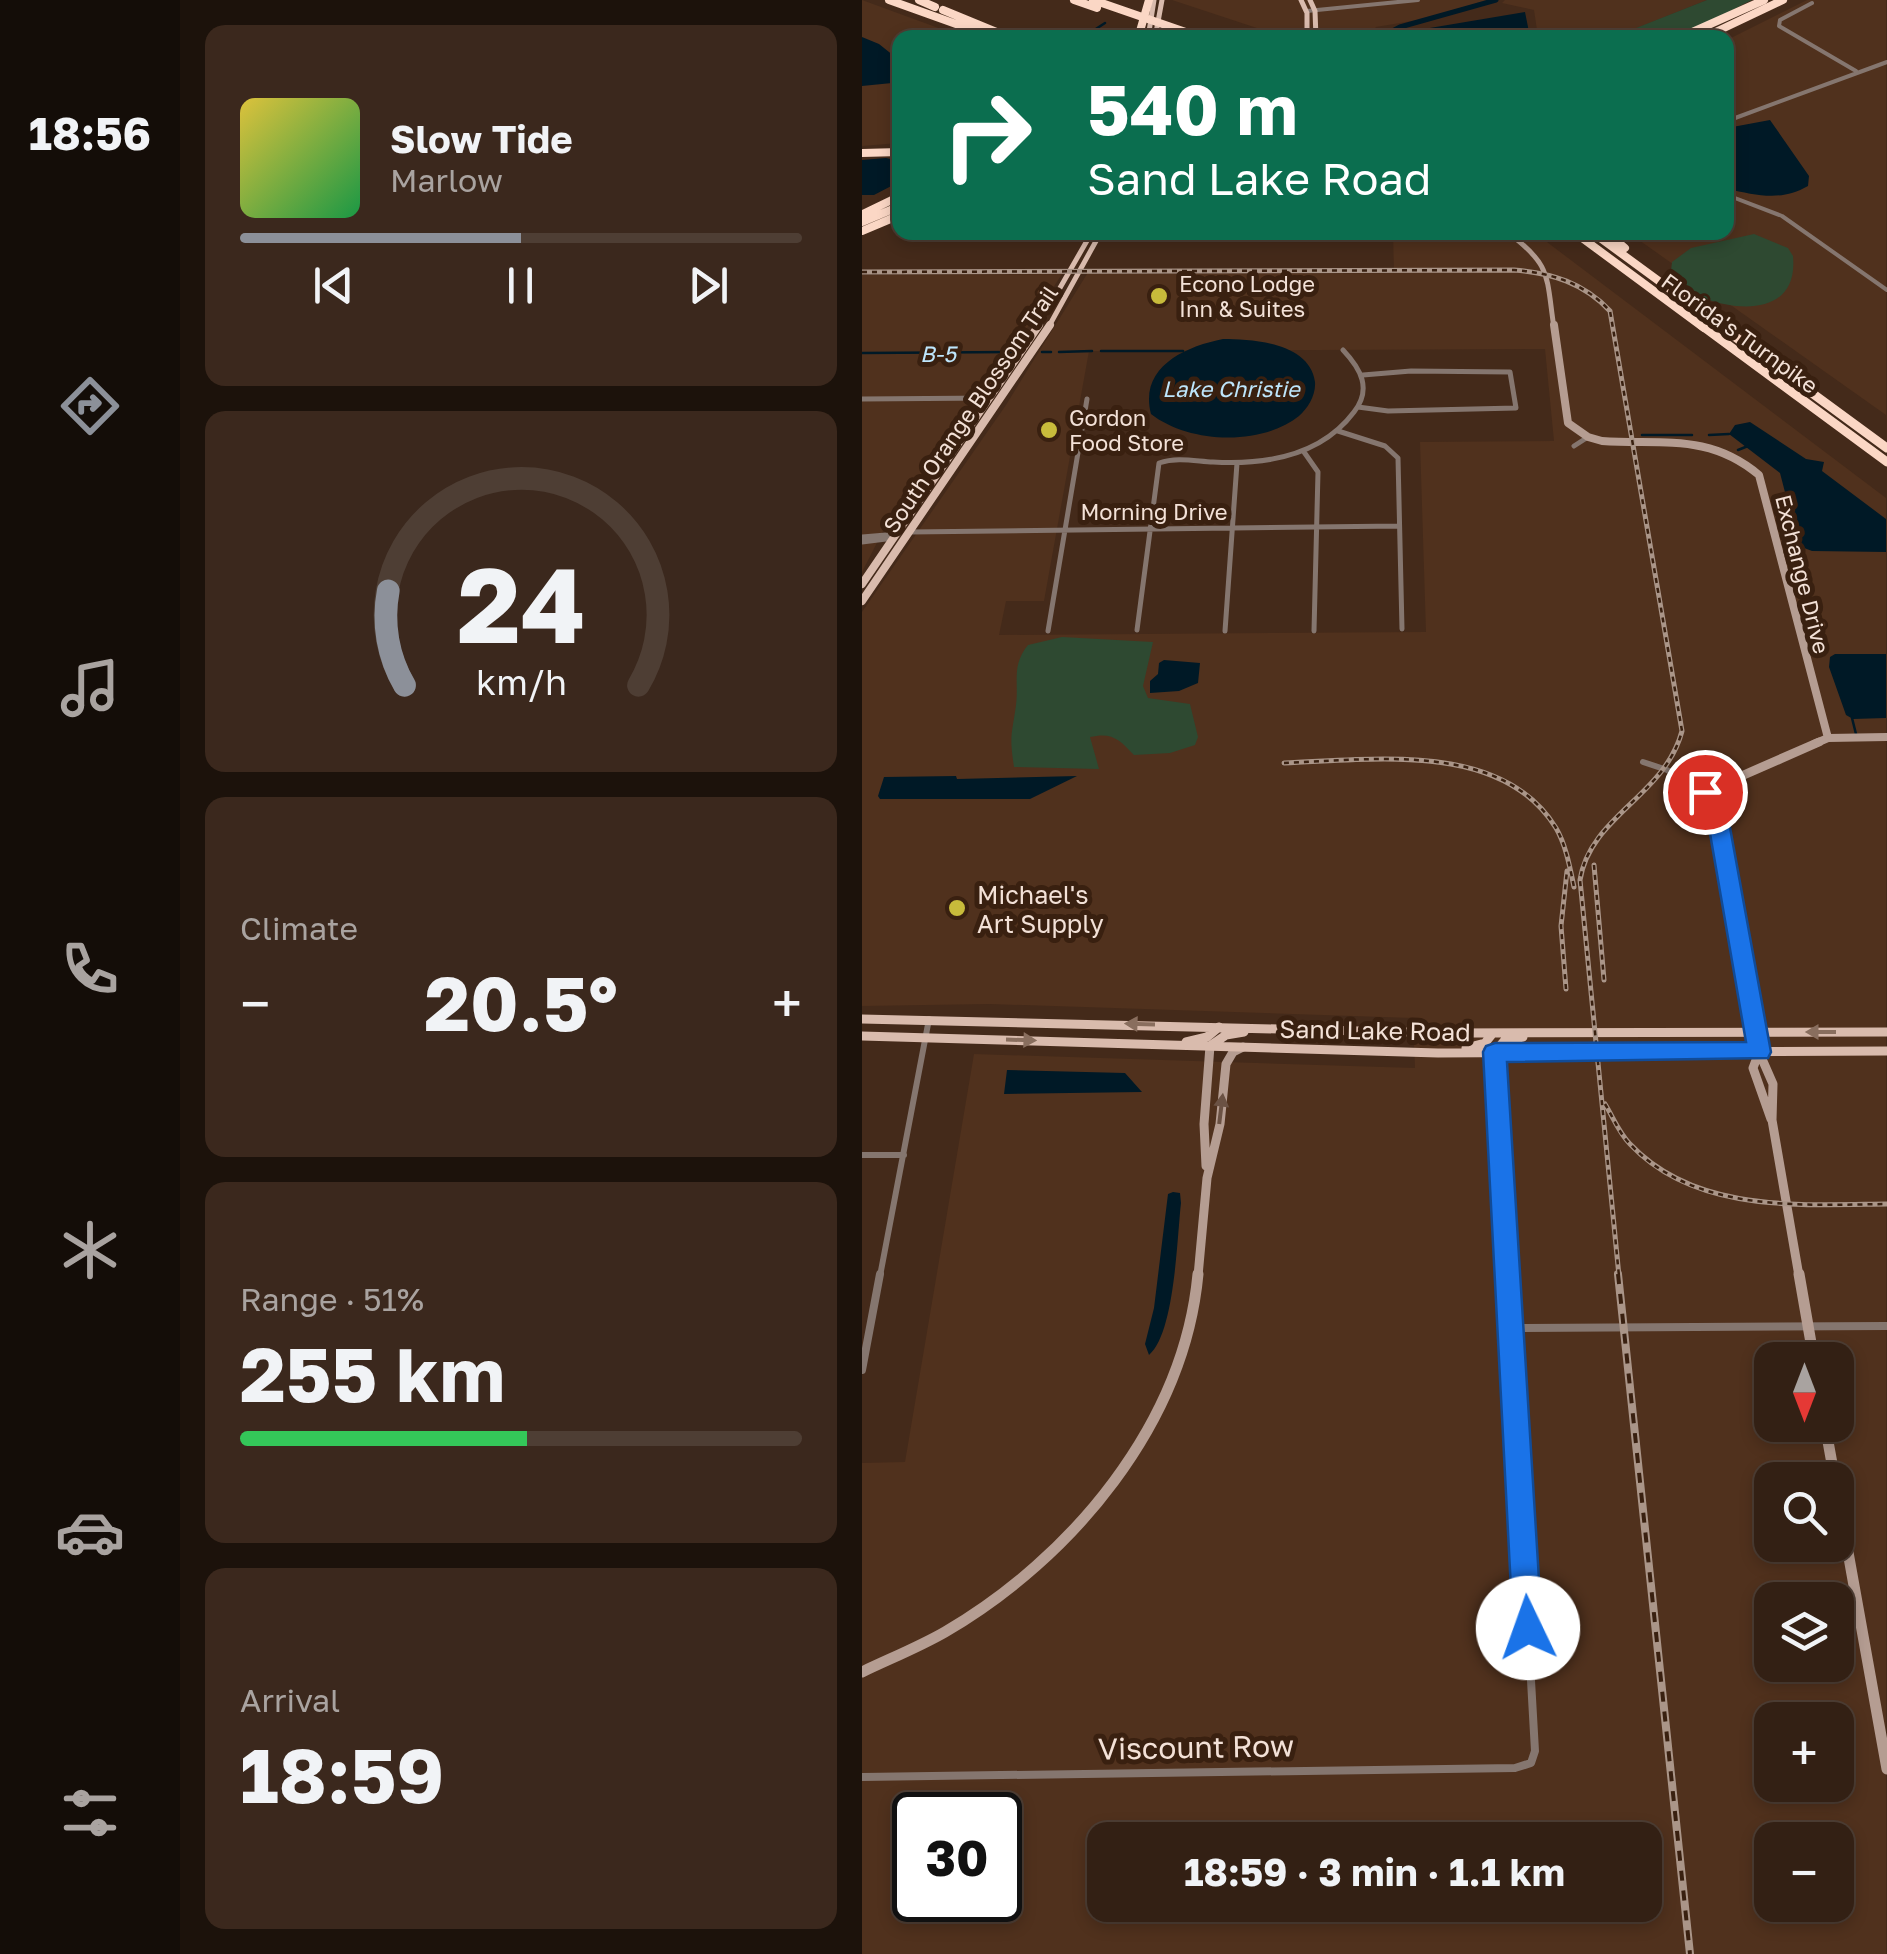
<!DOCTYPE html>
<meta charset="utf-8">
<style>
:root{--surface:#332014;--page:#3b281d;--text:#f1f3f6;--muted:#a9a3a0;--line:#4e3e34;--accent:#8c9099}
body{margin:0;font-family:"Golos Text",sans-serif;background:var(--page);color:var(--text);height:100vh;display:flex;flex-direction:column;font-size:38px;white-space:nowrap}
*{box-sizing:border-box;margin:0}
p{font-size:32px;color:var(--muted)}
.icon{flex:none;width:55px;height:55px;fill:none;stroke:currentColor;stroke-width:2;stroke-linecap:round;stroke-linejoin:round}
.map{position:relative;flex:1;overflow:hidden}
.panel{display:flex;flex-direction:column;gap:25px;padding:25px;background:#1c120b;width:682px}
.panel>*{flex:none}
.banner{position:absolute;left:30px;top:30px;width:842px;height:210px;border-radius:20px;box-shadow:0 5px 15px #0003,0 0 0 2px var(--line);background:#0b6e4f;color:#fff;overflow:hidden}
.needle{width:65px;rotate:180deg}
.tools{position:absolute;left:892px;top:1342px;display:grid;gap:20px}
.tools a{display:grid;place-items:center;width:100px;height:100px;border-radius:20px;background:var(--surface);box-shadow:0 5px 15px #0003,0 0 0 2px var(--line);font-size:50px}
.speed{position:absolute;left:30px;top:1792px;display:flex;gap:20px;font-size:50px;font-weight:700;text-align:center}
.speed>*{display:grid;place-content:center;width:130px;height:130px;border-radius:50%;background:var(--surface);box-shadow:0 5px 15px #0003,0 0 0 2px var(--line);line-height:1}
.speed .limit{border:5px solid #111;border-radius:15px;background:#fff;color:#111}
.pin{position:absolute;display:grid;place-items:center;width:85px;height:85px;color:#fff;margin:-42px;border:5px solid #fff;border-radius:50%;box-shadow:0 2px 10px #0007}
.me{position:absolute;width:110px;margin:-55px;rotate:357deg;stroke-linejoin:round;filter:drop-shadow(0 0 8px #0008)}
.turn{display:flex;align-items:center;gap:35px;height:210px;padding:0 30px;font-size:45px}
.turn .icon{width:130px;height:130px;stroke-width:2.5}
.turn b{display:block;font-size:70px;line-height:85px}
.big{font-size:75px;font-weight:700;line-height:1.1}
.panel .tile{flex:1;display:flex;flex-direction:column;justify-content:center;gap:15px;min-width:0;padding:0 35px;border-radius:20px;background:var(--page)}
.panel .dial{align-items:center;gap:0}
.dial svg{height:260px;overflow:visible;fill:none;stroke:var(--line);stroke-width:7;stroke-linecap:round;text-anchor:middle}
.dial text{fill:var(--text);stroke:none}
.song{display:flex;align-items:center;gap:30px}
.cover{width:120px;height:120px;border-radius:15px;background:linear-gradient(135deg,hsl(50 70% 55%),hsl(140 70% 35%))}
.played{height:10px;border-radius:5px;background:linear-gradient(90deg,var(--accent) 50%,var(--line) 50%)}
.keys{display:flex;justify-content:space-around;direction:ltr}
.heat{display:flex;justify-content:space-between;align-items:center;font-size:55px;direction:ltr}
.charge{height:15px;border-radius:8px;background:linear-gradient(90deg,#34c759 51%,var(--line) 0)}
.trip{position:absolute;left:225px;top:1822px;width:575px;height:100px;border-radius:20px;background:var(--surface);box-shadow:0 5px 15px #0003,0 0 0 2px var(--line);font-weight:700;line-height:100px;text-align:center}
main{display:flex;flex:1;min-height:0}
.tabs{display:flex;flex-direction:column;width:180px;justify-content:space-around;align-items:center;background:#140d08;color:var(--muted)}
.tabs .icon{width:70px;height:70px}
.tabs .active{color:var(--accent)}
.tabs b{font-size:45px;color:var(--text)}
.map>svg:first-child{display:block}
</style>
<main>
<nav class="tabs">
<b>18:56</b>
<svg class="icon active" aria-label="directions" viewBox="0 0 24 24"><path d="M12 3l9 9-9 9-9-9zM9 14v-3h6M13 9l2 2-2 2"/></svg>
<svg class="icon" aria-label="music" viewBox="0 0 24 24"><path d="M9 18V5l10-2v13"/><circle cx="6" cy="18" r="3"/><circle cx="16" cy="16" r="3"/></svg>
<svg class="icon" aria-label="phone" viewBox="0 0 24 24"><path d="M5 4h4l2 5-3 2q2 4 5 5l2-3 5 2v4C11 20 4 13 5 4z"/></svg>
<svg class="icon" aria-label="climate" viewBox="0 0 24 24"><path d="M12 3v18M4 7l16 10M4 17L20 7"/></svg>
<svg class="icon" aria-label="car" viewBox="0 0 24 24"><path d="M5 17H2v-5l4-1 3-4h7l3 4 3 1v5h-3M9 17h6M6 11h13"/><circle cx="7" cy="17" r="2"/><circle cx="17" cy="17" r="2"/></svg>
<svg class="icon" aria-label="filters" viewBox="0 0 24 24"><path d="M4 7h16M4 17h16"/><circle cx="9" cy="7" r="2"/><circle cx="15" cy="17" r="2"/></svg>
</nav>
<section class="panel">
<div class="tile">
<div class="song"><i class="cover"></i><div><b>Slow Tide</b><p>Marlow</p></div></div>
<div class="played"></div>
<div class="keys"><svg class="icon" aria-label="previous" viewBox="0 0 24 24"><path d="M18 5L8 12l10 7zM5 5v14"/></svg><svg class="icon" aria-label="pause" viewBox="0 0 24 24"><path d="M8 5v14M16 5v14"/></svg><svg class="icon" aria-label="next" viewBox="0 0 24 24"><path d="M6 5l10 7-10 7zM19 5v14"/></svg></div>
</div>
<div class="tile dial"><svg viewBox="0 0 100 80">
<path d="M14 69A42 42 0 1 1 86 69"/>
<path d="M14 69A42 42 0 0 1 9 40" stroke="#8c9099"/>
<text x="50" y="56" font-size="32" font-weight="700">24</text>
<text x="50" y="72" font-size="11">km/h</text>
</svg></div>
<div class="tile"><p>Climate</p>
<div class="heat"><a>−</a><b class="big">20.5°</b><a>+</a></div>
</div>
<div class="tile"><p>Range · 51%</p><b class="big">255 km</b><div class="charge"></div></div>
<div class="tile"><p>Arrival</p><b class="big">18:59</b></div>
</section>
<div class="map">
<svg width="1025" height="1954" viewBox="0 0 1025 1954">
<rect width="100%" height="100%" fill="#442a1a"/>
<path fill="#50311d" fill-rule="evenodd" d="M0,0L101,37L38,38L37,143L0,146Z
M310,0H624L574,17L514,27L506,38L422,37Z
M643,0H845L770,30L783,38L676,37L672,10L640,3Z
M945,0H1024V415L767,233L865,232V40Z
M531,233H673L1024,498V1954H0V1463L43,1462L112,1054L553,1068L551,1018L128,1004L0,1006V612L144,405L225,274L532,273ZM683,349L692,441L558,442L564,632L137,635L144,601H182L227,351ZM910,1360H975V1425H910ZM910,1480H975V1545H910ZM910,1600H975V1665H910ZM910,1720H975V1785H910ZM52,1815H138V1900H52ZM242,1840H782V1905H242ZM910,1840H975V1905H910Z
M200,274L97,433L31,527L21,531L0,572V275Z"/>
<path fill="#2e4931" d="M845,0H890C855,17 807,50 769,30Z
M892,234L926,248L931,256C938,329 844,310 808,279L810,262L829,248Z
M200,637L291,642L281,686L286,698L328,704L336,737L333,745L308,753L272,755C257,739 250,732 228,737L237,769L152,767C147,734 150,735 154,705C157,682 149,666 166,645Z"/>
<path fill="#001926" d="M663,12L668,37H543L544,32Z
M0,37L17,44L37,60V71L30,83L0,86Z
M908,120L947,176L946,186C918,202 895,195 865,189V128Z
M24,158L37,161V182L12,195H0V160Z
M361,339C391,339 448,343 453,382C454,395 446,408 437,416C398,447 326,443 289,414C277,368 321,347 361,339Z
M888,422L944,459L962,462L960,471L1024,519V552L950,551L937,546L918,473L867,434L873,425Z
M973,654H1024V718L991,719L984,715L967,667L968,657Z
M302,660L338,663L336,683L317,691L288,693V681L296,674L297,663Z
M94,776L95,779L215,776L168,799H18L16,796L22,777Z
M145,1070L263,1073L280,1092L142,1094Z
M311,1192L318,1193L319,1203C315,1237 313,1333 287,1355L283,1344L292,1308L306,1194Z"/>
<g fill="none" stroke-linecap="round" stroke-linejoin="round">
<path stroke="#001926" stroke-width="2.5" d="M220,38L243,23
M32,91H38
M239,351H321
M180,352H189
M197,352L230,351
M0,353L152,352
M780,435H830
M847,435L867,434
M876,450L886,446
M925,546H937
M990,718L994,734"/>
<path stroke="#001926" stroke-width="5" d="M517,38L538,27L634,0"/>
<path stroke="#85766f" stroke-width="4" d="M950,3L918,20L917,26L994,71
M445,11L556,0
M865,121L1025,62
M865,195L920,216L1025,290"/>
<path stroke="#85766f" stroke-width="5" d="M0,399L129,398
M496,407L526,411L654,408L648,372L549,371L501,375
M476,431L523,446L536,458L540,629
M712,446L726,437
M442,452L456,472L452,631
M48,532L537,526
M0,537L36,534
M0,542L32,538
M275,630L297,463C315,457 332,461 351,462C403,465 459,456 492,412C510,389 499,369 481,350
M186,631L225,399
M363,631L375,463"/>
<path stroke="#85766f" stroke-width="6" d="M781,762L805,770L843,792
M633,1052L646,1276
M0,1155H42
M18,1276L67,1019"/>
<path stroke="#85766f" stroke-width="8" d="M648,1328L1025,1326
M0,1370L18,1274
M0,1777L653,1768L669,1763L673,1751L646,1274"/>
<path stroke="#b59d92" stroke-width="5" d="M645,232C690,265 684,275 692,328"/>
<path stroke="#b59d92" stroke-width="8" d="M692,325L706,423L726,437L740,441C801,445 847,433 897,475L966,738
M952,744L966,738L1025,737"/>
<path stroke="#b59d92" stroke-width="9" d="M897,1052L891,1068L909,1119
M344,1166L342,1124L348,1046
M336,1276L345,1178L358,1124L364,1064L371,1052L381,1047
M937,1276L910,1120L911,1084L897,1052L857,822L843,792L957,742"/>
<path stroke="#b59d92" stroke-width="11" d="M937,1274L952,1360
M963,1425L973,1480
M975,1491L1025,1769
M0,1672C27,1659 57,1647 83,1632C210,1558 322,1424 336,1274"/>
<path stroke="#d9bbad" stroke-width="5" d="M439,0L445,13V38
M448,0L453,11L454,38
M286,38L292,0
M293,38L300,0
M175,328L230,232
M186,328L239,232"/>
<path stroke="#d9bbad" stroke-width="8" d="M0,584L177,325
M0,601L188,325"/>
<path stroke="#d9bbad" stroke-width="9" d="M0,1019L579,1033L1025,1032
M0,1036L576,1053L1025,1051
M324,1042L345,1037L357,1027
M348,1046L364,1035L382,1032
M604,1048L623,1043L631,1033
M633,1052L642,1041L661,1037"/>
<path stroke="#fbd7c5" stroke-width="8" d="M27,0L133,38
M57,0L73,7
M212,0L235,8
M231,0L341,38
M81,10L149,38
M276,38L287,0
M817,38L902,0
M841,38L921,0
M0,153L38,152
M1,214L38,196
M0,222L38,206
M0,231L38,215
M712,232L842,328
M730,232L861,328
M744,232L763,248"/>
<path stroke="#fbd7c5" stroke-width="9" d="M839,325L1025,462
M857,325L1025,448"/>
<g stroke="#aa9588" stroke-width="5">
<path id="rail-far1" d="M0,272L652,270C690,273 722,283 748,311L820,731C803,796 728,816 718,880L757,1276
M422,763C509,760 640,740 694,828C704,845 708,868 712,887
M732,865L742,980
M704,989L699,926L705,871
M743,1104C751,1117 757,1133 768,1144C833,1213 937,1205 1025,1204"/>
</g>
<g stroke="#aa9588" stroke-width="8">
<path id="rail" d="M756,1274L828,1954"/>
</g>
<use href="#rail-far1" stroke="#392010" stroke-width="2.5" stroke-dasharray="5" stroke-linecap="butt"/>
<use href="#rail" stroke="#392010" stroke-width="4" stroke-dasharray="10" stroke-linecap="butt"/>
</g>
<defs><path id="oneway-solid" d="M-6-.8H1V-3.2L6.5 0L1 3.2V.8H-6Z" transform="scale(2.5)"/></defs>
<g fill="#896e5e">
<use href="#oneway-solid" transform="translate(278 1024) rotate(-178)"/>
<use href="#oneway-solid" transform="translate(959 1032) rotate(180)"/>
<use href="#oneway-solid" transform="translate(159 1040) rotate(2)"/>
</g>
<use fill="#6b5244" href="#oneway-solid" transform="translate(359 1109) rotate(-83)"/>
<path fill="#1a73e8" stroke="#114b97" stroke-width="2.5" d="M843,785L850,787L867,822L909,1052L906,1058L645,1062L680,1628L676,1638L666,1643L655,1638L651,1628L621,1052L624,1046L633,1043L884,1042L846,822L832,792Z"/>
<g fill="#c8bb3b" stroke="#392010" stroke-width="4">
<circle cx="297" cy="296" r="10"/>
<circle cx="187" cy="430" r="10"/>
<circle cx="95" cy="908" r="10"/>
</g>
<g text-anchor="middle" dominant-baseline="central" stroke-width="10" stroke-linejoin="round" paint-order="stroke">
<g font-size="22" fill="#f3e1d7" stroke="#392010" text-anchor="start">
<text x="317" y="283">Econo Lodge<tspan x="317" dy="25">Inn &amp; Suites</tspan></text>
<text x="207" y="417">Gordon<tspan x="207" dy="25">Food Store</tspan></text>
</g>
<g font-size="22" fill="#f3e1d7" stroke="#392010">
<text transform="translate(878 333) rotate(36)">Florida's Turnpike</text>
<text transform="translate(108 409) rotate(-56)">South Orange Blossom Trail</text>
<text x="292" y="511">Morning Drive</text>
<text transform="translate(941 574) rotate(76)">Exchange Drive</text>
</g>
<g font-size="22" font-style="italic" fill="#bee6fc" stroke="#392010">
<text x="76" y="353">B-5</text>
<text x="369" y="388">Lake Christie</text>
</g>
<g font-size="25" fill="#f3e1d7" stroke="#392010" text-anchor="start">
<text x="115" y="894">Michael's<tspan x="115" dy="29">Art Supply</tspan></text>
</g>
<g font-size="25" fill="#f3e1d7" stroke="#392010">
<text transform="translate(513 1030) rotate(1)">Sand Lake Road</text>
</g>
<g font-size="30" fill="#f3e1d7" stroke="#392010">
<text transform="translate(334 1747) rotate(-1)">Viscount Row</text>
</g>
</g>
</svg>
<div class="tools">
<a><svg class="needle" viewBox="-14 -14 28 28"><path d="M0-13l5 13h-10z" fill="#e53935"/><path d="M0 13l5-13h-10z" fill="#a9a3a0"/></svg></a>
<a><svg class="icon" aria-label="search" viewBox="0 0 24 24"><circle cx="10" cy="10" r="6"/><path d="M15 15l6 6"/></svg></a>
<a><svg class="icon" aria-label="layers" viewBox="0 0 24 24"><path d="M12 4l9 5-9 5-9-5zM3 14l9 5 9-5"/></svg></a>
<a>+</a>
<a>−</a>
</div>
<div class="speed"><div class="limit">30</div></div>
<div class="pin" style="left:843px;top:792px;background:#d93025"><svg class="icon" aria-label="arrive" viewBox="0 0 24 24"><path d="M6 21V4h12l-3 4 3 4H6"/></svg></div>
<svg class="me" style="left:666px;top:1628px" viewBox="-20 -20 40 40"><circle r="19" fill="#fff"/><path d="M0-13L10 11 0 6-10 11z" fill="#1a73e8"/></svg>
<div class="trip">18:59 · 3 min · 1.1 km</div>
<div class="banner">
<div class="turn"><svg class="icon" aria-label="right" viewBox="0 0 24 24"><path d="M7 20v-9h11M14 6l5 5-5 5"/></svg><div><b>540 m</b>Sand Lake Road</div></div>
</div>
</div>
</main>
